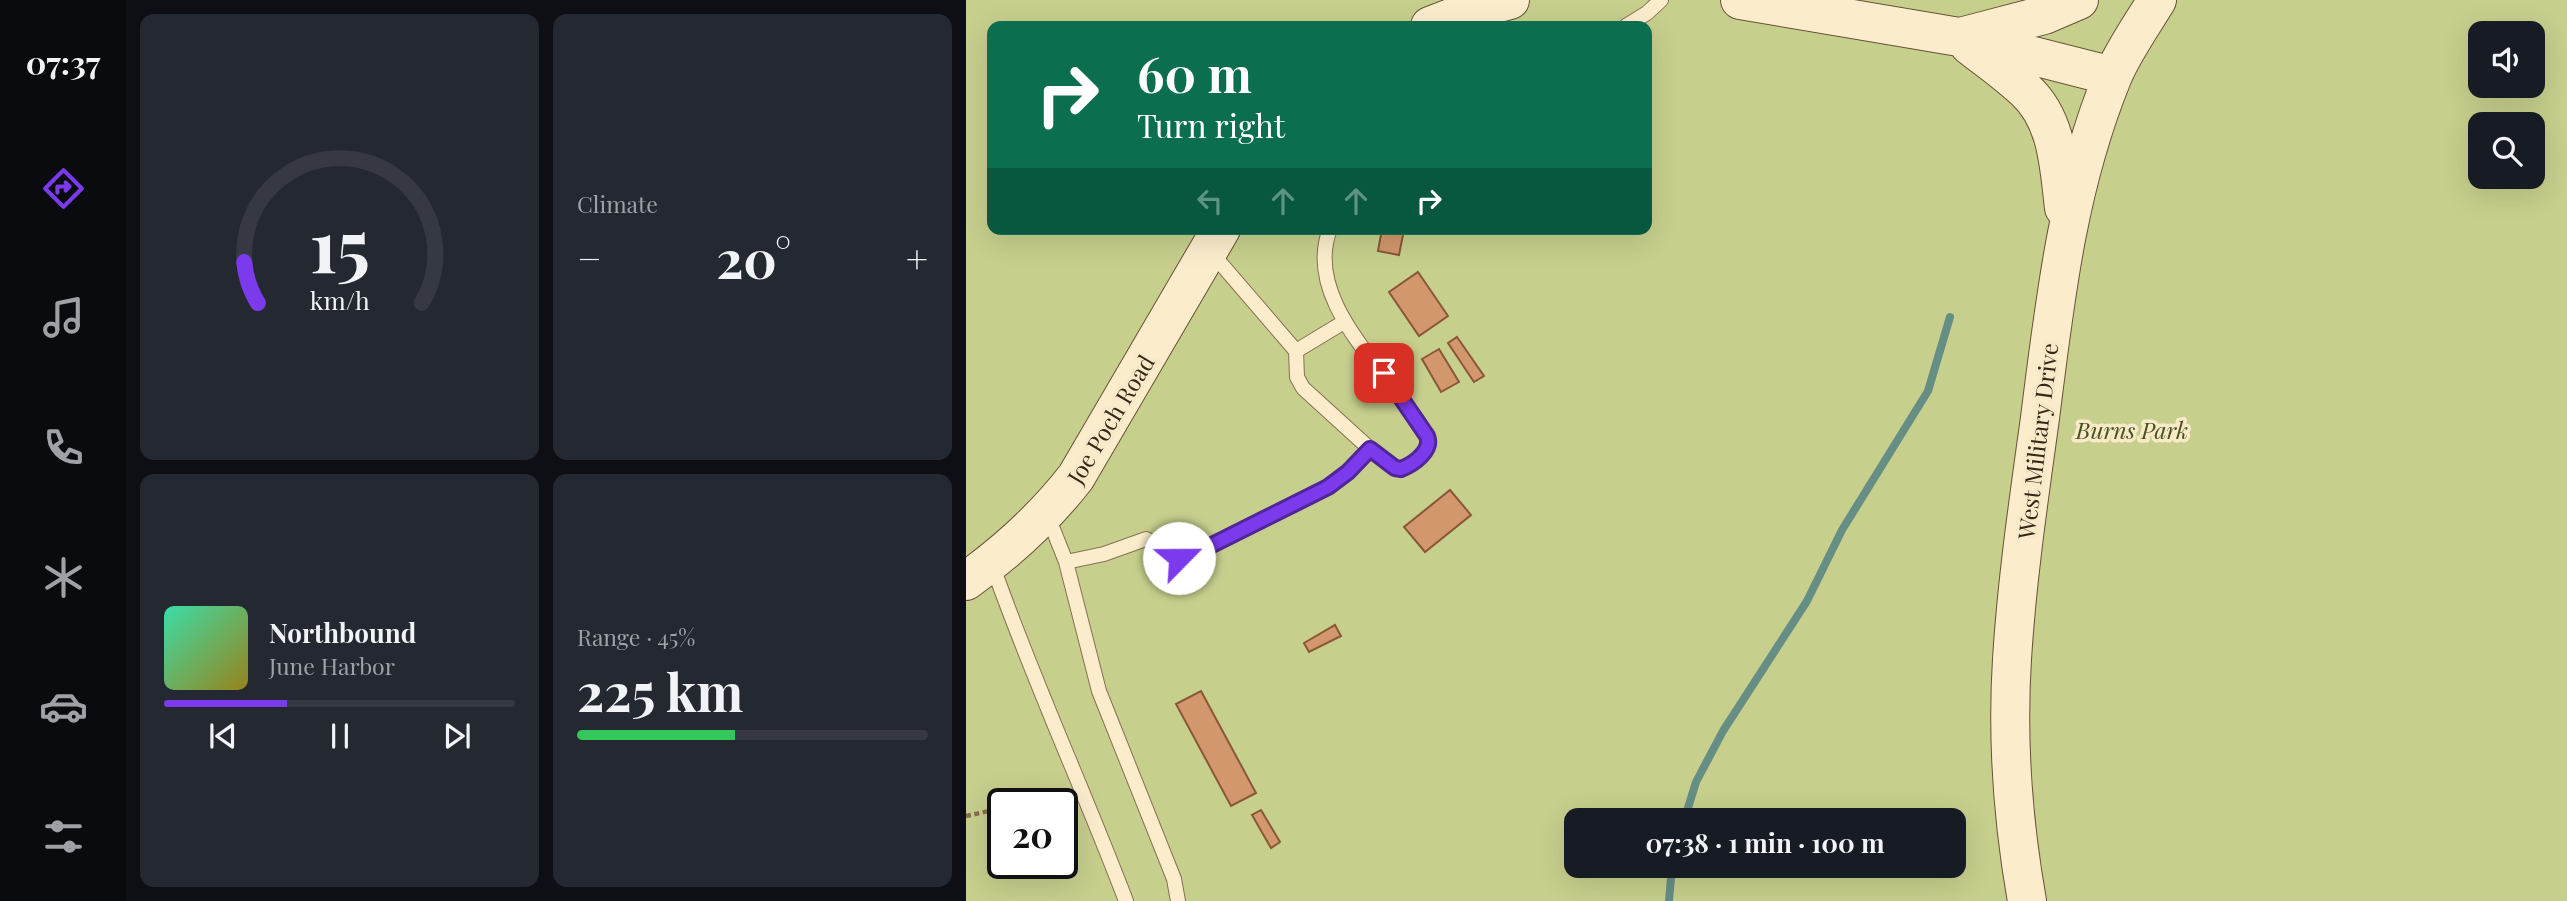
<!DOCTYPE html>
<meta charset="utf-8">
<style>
:root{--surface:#171b24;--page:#242831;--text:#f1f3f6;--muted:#9ea1a6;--line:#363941;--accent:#7c3aed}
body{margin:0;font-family:"Playfair Display",serif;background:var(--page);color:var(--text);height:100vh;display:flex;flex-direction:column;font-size:26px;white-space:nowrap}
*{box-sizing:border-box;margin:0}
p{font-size:23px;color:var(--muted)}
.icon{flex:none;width:38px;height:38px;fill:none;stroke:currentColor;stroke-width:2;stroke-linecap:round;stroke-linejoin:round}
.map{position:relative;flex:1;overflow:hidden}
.side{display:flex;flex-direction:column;gap:14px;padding:14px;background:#0d0f14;width:840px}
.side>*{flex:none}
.guide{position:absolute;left:21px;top:21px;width:665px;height:214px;border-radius:14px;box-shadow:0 7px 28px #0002;background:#0b6e4f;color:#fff;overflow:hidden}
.buttons{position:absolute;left:1502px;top:21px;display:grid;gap:14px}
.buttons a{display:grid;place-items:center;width:77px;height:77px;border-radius:14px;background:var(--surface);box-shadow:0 7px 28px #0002;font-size:35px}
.speed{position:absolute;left:21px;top:788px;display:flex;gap:14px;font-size:35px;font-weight:700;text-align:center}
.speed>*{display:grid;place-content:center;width:91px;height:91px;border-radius:50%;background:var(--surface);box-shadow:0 7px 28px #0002;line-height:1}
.speed .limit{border:4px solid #111;border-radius:10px;background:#fff;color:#111}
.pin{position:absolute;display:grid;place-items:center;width:60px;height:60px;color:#fff;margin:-30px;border-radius:14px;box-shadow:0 4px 10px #0006}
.me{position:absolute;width:77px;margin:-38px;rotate:67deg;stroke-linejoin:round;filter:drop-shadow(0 0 5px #0008)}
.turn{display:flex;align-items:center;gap:24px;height:147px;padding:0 35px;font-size:32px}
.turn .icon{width:91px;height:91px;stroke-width:2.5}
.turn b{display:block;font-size:49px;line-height:60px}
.lanes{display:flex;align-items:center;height:66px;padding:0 35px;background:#0003;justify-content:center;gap:35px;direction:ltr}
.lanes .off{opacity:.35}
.big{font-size:52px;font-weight:700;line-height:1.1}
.side .widget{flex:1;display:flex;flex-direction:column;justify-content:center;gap:10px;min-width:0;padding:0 24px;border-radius:14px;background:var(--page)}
.side .dial{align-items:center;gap:0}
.dial svg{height:182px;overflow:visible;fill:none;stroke:var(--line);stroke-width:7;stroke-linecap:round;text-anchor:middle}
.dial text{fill:var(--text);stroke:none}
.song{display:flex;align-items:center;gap:21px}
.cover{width:84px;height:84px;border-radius:10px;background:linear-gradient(135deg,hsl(160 70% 55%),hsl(50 70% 35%))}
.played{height:7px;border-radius:4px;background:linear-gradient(90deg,var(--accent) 35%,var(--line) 35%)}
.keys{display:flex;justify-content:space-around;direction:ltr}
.heat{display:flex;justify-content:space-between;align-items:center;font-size:38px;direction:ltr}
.charge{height:10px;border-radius:5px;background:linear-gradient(90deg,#34c759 45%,var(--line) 0)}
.side .tiles{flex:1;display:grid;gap:14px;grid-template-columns:repeat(2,1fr)}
.trip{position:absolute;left:598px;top:808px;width:402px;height:70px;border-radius:14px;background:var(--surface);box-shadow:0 7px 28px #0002;font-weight:700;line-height:70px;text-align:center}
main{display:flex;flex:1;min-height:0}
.tabs{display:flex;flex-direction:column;width:126px;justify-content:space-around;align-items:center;background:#090b0e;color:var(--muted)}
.tabs .icon{width:49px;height:49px}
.tabs .selected{color:var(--accent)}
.tabs b{font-size:32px;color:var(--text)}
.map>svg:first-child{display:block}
</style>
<main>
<nav class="tabs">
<b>07:37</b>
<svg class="icon selected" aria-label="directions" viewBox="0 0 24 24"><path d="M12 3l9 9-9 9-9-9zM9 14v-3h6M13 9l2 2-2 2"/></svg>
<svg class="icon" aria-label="music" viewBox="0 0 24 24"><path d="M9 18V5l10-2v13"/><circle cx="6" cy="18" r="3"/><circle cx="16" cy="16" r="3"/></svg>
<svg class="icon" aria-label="phone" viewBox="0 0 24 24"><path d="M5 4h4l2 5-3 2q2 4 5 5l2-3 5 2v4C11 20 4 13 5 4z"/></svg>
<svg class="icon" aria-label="climate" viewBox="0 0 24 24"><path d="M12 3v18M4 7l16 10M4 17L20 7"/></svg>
<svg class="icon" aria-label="car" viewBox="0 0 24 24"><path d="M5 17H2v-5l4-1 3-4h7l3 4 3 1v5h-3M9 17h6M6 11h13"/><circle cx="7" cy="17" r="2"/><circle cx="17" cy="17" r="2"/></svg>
<svg class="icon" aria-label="filters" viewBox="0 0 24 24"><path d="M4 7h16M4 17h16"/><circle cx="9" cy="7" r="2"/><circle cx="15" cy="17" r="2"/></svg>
</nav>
<section class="side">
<div class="tiles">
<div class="widget dial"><svg viewBox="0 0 100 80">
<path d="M14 69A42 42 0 1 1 86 69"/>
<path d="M14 69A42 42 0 0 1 8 51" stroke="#7c3aed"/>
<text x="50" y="56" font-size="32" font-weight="700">15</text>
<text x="50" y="72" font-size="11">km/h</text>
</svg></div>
<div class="widget"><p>Climate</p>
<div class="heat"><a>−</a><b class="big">20°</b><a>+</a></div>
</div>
<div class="widget">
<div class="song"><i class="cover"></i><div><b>Northbound</b><p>June Harbor</p></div></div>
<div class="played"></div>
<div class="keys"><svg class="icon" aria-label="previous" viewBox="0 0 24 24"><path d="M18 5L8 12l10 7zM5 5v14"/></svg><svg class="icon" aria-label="pause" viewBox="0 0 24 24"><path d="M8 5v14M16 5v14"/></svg><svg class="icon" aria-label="next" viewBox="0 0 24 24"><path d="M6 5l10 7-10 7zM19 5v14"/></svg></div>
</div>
<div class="widget"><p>Range · 45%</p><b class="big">225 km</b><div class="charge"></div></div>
</div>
</section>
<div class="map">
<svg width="1601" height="901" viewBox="0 0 1601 901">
<rect width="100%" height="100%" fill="#f1e0b9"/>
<path fill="#c7cf8d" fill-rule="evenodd" d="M0,0H1601V901H0ZM26,26H681V229H26ZM1514,33H1566V86H1514ZM1514,124H1566V177H1514ZM37,803H96V863H37ZM611,821H989V866H611Z"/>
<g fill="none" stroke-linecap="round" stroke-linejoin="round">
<path stroke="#668e84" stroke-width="8" d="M718,821L730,782L757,731L841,601L876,530L962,391L984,317
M703,901L706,866"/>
</g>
<path fill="#d2976c" stroke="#885837" stroke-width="2" d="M416,229L438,230L433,255L412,251Z
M452,272L482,316L453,336L423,292Z
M491,337L518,376L508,382L482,343Z
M473,349L493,382L475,392L456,359Z
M484,490L505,515L459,552L438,527Z
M369,625L375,636L343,652L338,643Z
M235,691L290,793L265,806L210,704Z
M295,810L314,842L305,848L286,815Z"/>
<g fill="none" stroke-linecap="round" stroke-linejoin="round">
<g stroke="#886f53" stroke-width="16">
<path id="lane" d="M660,26L681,13L695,0
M244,251L330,351L378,322
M330,351L331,377L337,388L404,449L429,468C443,469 460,455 463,442C458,428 449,417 440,405C406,356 339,294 364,229
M81,514L100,562L133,691L208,879L212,901
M100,562L138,554L180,539L186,542L199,557L213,558L228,554L362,487L382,472L404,449
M26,564C66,678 117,788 160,901"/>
</g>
<g stroke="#695036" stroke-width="40">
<path id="secondary" d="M774,0L993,37L1146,76
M464,26L500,12L544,0
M998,36L1078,15L1113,0
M1003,45C1022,60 1042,74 1059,90C1092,120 1093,167 1098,208
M0,581C42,551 78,518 110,477L255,229
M1061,901C1047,822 1041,739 1046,659C1051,578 1063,498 1074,418C1089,300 1101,189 1146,78C1157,51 1176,25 1191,0"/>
</g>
<path stroke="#886f53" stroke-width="4.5" stroke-dasharray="5 3.5" stroke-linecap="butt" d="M60,803L100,795
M0,816L37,808"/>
<use href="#lane" stroke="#fbedcc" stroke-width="14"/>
<use href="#secondary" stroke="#fbedcc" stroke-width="38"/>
</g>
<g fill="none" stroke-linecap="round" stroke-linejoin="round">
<g stroke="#51269a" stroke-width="18">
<path id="route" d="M213,558L228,554L362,487L382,472L404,449L429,468L435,469C448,464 467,450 461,436L418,373"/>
</g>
<use href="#route" stroke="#7c3aed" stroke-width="12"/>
</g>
<g text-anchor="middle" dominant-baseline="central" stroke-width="7" stroke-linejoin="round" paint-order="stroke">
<g font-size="23" fill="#352719" stroke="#f8eac9">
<text transform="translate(144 419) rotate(-59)">Joe Poch Road</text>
<text transform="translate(1071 441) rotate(-83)">West Military Drive</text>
</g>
<g font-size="23" font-style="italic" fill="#46531e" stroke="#f8eac9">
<text x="1166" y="429">Burns Park</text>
</g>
</g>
</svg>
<div class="buttons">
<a><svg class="icon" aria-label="sound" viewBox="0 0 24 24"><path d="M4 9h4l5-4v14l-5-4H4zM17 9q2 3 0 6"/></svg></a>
<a><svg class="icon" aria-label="search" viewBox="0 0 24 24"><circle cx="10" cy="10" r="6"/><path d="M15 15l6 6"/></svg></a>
</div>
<div class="speed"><div class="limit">20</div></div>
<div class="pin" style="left:418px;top:373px;background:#d93025"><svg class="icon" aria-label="arrive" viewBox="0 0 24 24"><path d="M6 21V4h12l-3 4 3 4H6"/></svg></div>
<svg class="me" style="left:213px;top:558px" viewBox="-20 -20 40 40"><circle r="19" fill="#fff"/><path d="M0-13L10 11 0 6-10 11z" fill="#7c3aed"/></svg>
<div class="trip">07:38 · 1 min · 100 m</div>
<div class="guide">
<div class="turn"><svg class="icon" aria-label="right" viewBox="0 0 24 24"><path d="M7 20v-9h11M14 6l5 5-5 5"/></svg><div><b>60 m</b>Turn right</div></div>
<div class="lanes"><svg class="icon off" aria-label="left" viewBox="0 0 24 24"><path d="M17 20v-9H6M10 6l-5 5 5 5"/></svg><svg class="icon off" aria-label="ahead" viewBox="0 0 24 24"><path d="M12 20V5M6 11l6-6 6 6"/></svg><svg class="icon off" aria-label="ahead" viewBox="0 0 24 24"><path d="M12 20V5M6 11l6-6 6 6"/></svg><svg class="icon" aria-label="right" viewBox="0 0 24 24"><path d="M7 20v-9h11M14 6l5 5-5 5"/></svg></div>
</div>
</div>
</main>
